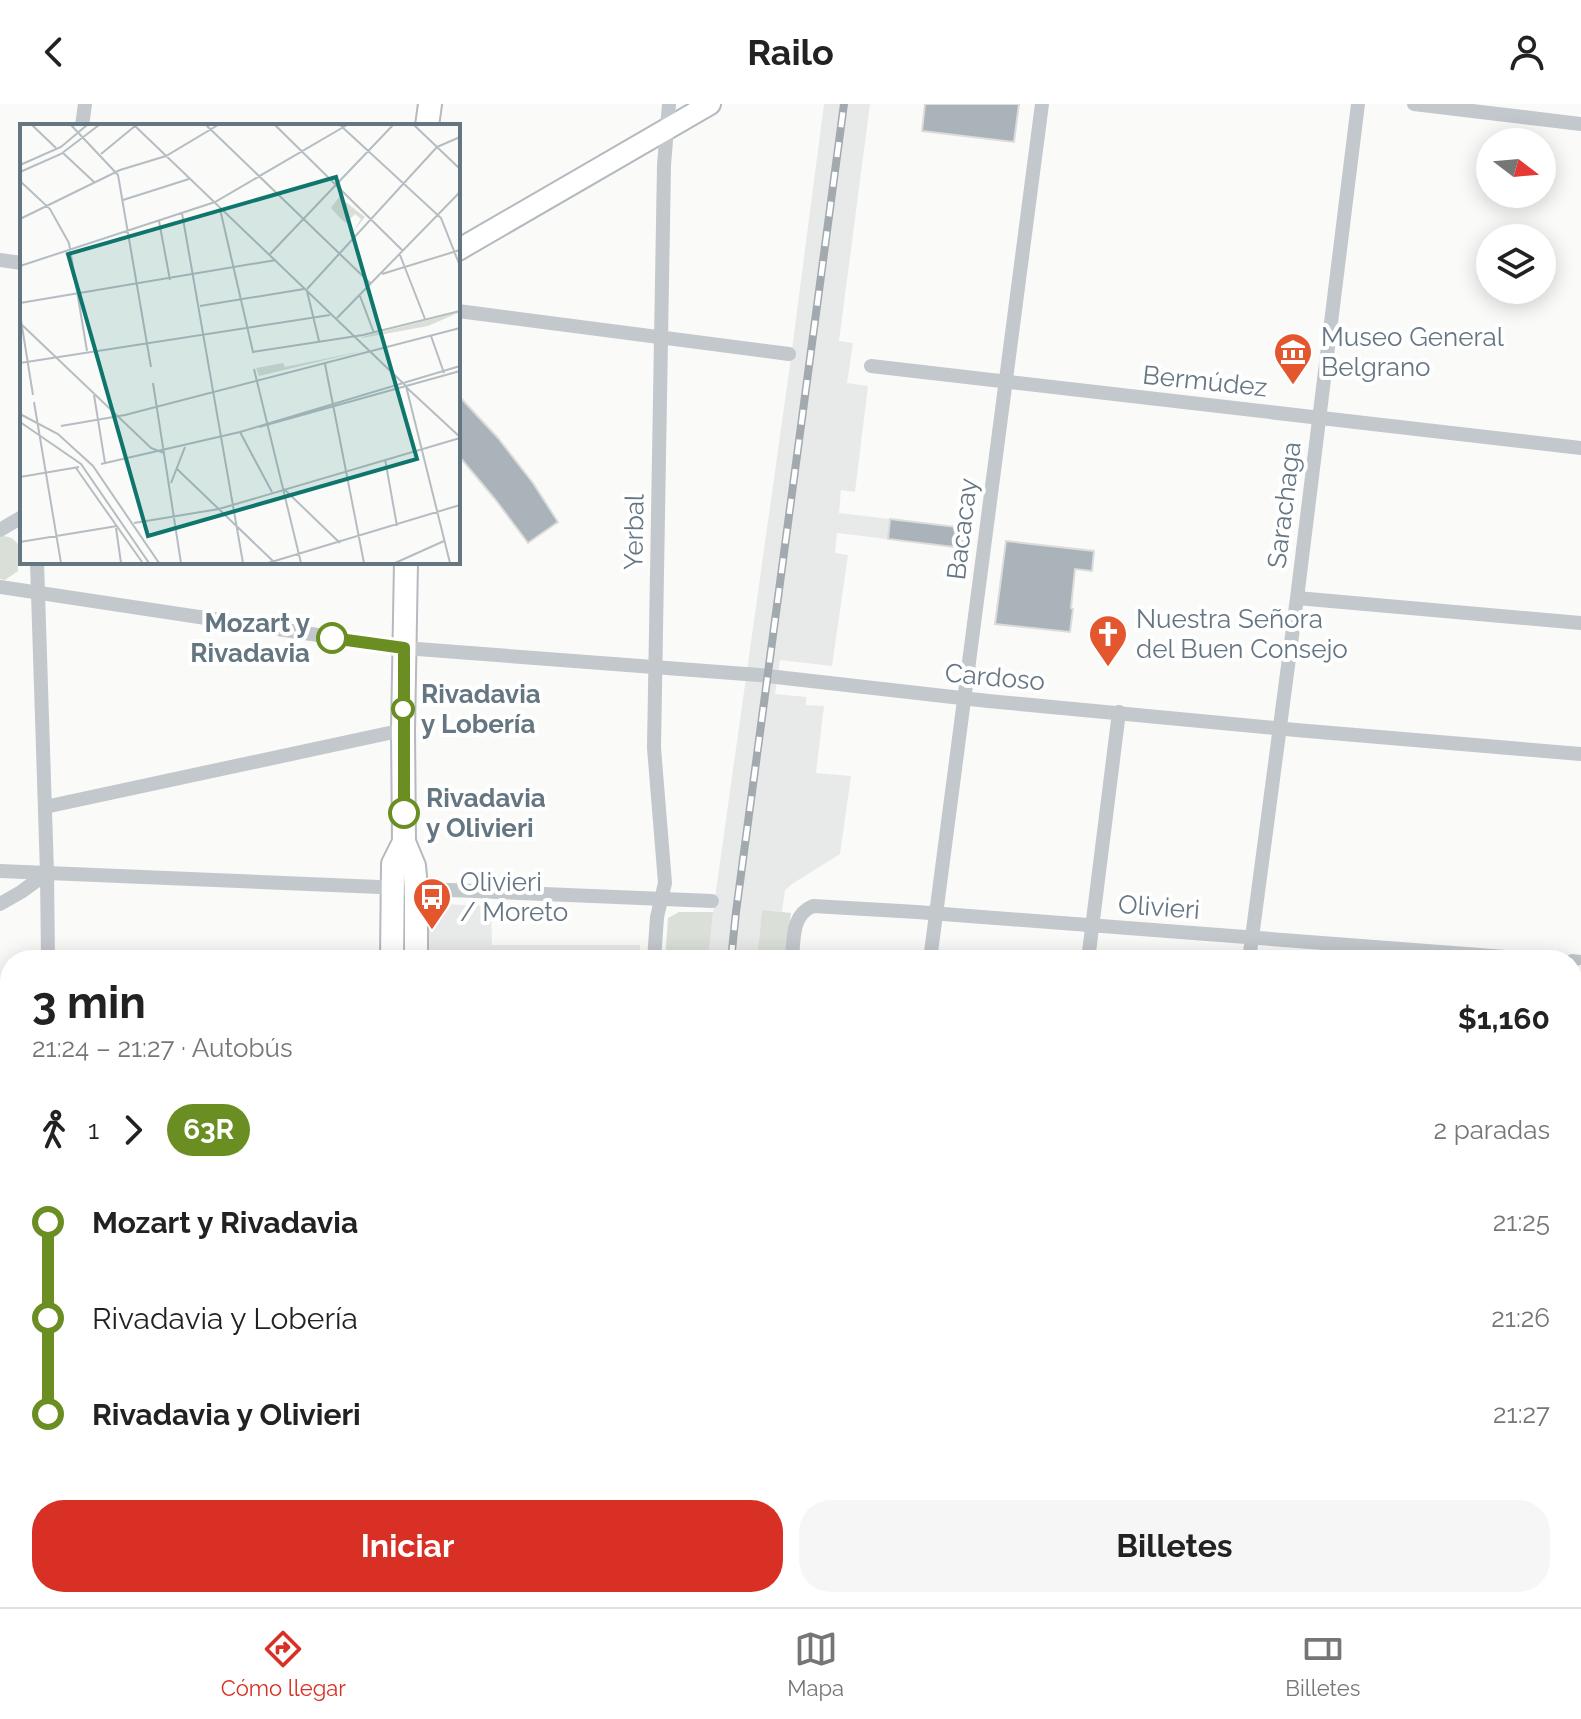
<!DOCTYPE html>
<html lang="es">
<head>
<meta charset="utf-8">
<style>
	body { margin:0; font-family:Raleway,sans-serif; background:#f6f6f6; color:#222; height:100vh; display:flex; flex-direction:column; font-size:30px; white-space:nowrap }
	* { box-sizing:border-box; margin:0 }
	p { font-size:26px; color:#767676 }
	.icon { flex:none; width:44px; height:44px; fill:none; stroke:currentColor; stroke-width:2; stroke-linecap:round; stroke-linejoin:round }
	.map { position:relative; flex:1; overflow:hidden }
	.details { position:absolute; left:0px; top:846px; width:1582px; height:658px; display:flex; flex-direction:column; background:#fff; border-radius:32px 32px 0 0; box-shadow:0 4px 20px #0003 }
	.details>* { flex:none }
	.badge { padding:0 16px; border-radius:26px; font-size:28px; line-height:52px }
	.needle { width:52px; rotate:106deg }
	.tools { position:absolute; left:1476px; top:24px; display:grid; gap:16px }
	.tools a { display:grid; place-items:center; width:80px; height:80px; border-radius:50%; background:#fff; box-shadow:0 4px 20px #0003; font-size:40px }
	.map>.badge { position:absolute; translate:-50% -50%; box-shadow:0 0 0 4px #fff }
	.legs { display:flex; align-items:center; gap:12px; height:88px; padding:0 32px; font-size:26px }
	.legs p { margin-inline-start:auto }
	.head { display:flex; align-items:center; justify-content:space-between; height:136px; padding:0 32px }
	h1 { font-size:44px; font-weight:700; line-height:60px }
	.primary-button { display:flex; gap:16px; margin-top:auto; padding:16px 32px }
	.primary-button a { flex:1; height:92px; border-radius:32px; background:#d93025; color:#fff; font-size:32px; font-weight:700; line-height:92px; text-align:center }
	.primary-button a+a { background:#f6f6f6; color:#222 }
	ul { padding:0 32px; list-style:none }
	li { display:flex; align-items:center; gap:28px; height:96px; font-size:30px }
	li i { display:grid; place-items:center; width:12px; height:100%; margin:0 10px; background:currentColor }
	li i::after { content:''; width:20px; height:20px; margin:-10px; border:6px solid; border-radius:50%; background:#fff }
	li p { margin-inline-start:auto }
	li:first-child i { background:linear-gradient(#0000 50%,currentColor 0) }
	li:last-child i { background:linear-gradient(currentColor 50%,#0000 0) }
	header { display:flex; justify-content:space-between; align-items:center; height:104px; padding:0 32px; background:#fff; font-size:36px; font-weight:700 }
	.tab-bar { display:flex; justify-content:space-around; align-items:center; height:112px; border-top:2px solid #e0e0e0; background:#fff; font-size:22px; color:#767676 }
	.tab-bar a { display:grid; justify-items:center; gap:4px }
	.tab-bar .on { color:#d93025 }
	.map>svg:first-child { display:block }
</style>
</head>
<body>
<header><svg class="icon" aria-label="back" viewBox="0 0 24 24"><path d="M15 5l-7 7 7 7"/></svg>Railo<svg class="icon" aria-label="person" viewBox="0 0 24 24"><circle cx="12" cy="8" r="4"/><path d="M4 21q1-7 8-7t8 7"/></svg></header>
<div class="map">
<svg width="1581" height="1503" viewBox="0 0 1581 1503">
	<rect width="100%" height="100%" fill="#fafaf8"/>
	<g fill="#e8e9e9">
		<path d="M824 0H870L839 237 853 239 847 279 868 282 855 388 841 386 839 409 965 424 962 444 837 429 835 449 848 451 832 562 780 556 775 590 806 593V601L824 602 816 669 851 672 840 750 792 780 785 786 782 808 762 806 757 856H708L713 808 790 261Z"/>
		<path d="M441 800 491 802 492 841H640L639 856H421L424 811 430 803Z"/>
		<path d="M0 1474H10V1494H35V1503H0Z"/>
		<rect x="73" y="1494" width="300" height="9"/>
		<path d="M563 1494H621L620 1503H547Z"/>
		<path d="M642 1494H691L690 1503H642Z"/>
		<path d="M1263 1494H1507L1491 1503H1268Z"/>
	</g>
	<g fill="#dadfd7">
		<path d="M4 432 12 434 18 440V467L5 476 0 475V433Z"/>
		<path d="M762 806 791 809 785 856H757Z"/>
		<path d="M679 808H713L708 856H665L668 814Z"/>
		<path d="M1333 1494H1463L1456 1498 1459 1503H1339Z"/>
	</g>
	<g fill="#aab3b9" stroke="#dcdcda" stroke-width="2">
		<path d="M925 0H1019L1014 38 922 27Z"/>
		<path d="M458 291 498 334 533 379 558 418 528 439 495 395 458 351Z"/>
		<path d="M890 415 965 424 962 444 888 435Z"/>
		<path d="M1006 437 1094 447 1092 467 1075 465 1071 504 1073 505 1070 528 995 520Z"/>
	</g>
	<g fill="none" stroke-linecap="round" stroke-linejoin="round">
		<defs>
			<g id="secondary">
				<path d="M458 146 710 0"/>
				<path d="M1572 877 1581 871"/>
				<path d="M503 1503 519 1494"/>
			</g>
			<g id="primary">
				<path d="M427 22 430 0"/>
				<path d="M406 458 403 626 404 738 414 762 416 783V856"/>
				<path d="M392 856 393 760 404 738"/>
				<path d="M394 1494V1503"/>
				<path d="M419 1503V1494"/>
			</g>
		</defs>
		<use href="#secondary" stroke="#b3babf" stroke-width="24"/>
		<use href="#primary" stroke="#b5babe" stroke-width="26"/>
		<path stroke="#bbbfc2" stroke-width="3" stroke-dasharray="4 4" stroke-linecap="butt" d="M1269 1503 1284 1494"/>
		<g stroke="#c3c8cc" stroke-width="14">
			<path d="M1414 0 1581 20"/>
			<path d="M82 22 85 0"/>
			<path d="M0 156 22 159"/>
			<path d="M458 207 789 250"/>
			<path d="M871 262 1581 344"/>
			<path d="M0 426 22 413"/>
			<path d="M37 458 47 769 48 856"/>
			<path d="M0 483 404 544 759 571 988 597 1296 626 1581 650"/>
			<path d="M1297 494 1581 519"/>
			<path d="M45 703 403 626"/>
			<path d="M0 767 712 797"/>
			<path d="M0 800 21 788 47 769"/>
			<path d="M654 856 657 813 665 779 654 644 664 61 669 0"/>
			<path d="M792 856C794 836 791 811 813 802L917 808 1547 856"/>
			<path d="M930 856 1042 0"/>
			<path d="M1088 856 1119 608"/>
			<path d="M1249 856 1297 494 1358 0"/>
			<path d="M1572 857 1581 858"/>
			<path d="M0 1119 10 1120"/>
			<path d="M1572 1181 1581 1176"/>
			<path d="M0 1333H10"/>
			<path d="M1572 1476 1581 1471"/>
			<path d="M955 1494 960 1503"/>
			<path d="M1242 1494 1247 1503"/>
			<path d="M46 1503V1494"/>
			<path d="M632 1503V1494"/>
			<path d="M718 1503V1494"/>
			<path d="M1015 1503 1031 1494"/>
			<path d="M1524 1503 1540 1494"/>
		</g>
		<use href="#secondary" stroke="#fff" stroke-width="20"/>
		<use href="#primary" stroke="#fff" stroke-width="22"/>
		<defs>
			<g id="rail">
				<path d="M731 856 736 808 844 0"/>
				<path d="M661 1503V1494"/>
			</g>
		</defs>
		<use href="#rail" stroke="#a2aab0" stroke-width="8"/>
		<use href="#rail" stroke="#fff" stroke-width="5" stroke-dasharray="15" stroke-linecap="butt"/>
	</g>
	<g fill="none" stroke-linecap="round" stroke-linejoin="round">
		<defs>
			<path id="line-1" d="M332 534 404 544V709"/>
		</defs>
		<use href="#line-1" stroke="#fff" stroke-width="18"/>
		<use href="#line-1" stroke="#6b8e23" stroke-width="12"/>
	</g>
	<defs>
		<symbol id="museum-pin" viewBox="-11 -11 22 30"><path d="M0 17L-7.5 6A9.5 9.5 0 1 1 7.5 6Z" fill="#e4572e" stroke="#fff"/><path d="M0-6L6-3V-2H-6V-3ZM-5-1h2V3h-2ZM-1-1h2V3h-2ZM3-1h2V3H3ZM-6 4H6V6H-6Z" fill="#fff"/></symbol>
		<symbol id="church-pin" viewBox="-11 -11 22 30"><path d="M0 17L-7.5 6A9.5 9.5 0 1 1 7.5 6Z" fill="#e4572e" stroke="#fff"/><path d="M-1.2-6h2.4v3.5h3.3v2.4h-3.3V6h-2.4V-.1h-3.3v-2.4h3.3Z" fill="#fff"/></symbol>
		<symbol id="bus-pin" viewBox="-11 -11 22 30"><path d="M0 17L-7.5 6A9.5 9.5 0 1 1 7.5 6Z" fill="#e4572e" stroke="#fff"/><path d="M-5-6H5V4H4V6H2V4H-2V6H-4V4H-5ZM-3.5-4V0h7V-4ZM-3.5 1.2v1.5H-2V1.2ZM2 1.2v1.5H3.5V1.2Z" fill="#fff"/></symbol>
	</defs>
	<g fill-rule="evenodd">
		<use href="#museum-pin" x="1271" y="226" width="44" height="60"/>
		<use href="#church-pin" x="1086" y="508" width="44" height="60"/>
		<use href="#bus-pin" x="410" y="771" width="44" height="60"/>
	</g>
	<g fill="#fff" stroke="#6b8e23" stroke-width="4">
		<circle cx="332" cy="534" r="14"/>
		<circle cx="403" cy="605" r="10"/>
		<circle cx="404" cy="709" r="14"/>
	</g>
	<g text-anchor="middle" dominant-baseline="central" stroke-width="8" stroke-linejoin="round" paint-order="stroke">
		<g font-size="26" fill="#657683" stroke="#fff" text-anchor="start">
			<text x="1321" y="233">Museo General<tspan x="1321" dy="30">Belgrano</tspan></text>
			<text x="1136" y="515">Nuestra Señora<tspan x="1136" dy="30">del Buen Consejo</tspan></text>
			<text x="460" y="778">Olivieri<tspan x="460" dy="30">/ Moreto</tspan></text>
		</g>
		<g font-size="26" fill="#657683" stroke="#fff">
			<text transform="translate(1205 277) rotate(6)">Bermúdez</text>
			<text transform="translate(1284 401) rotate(-83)">Sarachaga</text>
			<text transform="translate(962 425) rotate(-83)">Bacacay</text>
			<text transform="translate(634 428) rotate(-89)">Yerbal</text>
			<text transform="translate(995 573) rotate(5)">Cardoso</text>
			<text transform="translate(1159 803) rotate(4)">Olivieri</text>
		</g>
		<g font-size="26" font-weight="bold" fill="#657683" stroke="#fff" text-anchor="start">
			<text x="310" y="519" text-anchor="end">Mozart y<tspan x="310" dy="30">Rivadavia</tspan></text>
			<text x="421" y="590">Rivadavia<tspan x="421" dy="30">y Lobería</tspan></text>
			<text x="426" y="694">Rivadavia<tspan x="426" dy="30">y Olivieri</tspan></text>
		</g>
	</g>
	<g transform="translate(20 20)">
		<rect width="440" height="440" fill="#fafaf8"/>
		<path d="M319 73 345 93 333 108 341 95 335 90 326 99 320 94 311 84ZM440 188 408 202 342 214V213ZM347 226 239 252 236 244 263 239 265 243Z" fill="#dadfd7"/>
		<path fill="none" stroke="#b5bdc2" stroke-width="2" d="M12 1 36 24M51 1 98 51 131 243M114 1 386 262M186 1 351 160M255 1 383 127M320 1 421 94 440 142M394 1 440 45M417 23 440 13M43 29 74 58M81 30 115 2M0 41 41 23 67 1M0 48 41 30 79 1M0 57 30 85 49 119 67 227M103 76 169 55M200 85 233 228 343 211 440 187M162 89 223 439M0 95 100 46 146 32 198 1M139 97 150 156M250 130 373 1M380 131 405 195M0 142 195 78 327 1M362 150 440 126M287 165 417 23M287 167 299 217M340 172 354 209M0 179 256 136M180 182 284 165M0 190 13 271M317 194 440 68M0 199 131 324 144 329M411 212 424 249M0 239 310 191M305 240 344 439M234 245 281 439M133 259 161 439M386 262 430 439M386 263 440 313M74 271 85 339M14 278 41 439M0 290 38 310 73 342 139 439M0 298 61 340 129 439M41 302 105 291 440 204M239 303 440 247M220 308 252 368M365 335 377 402M81 340 220 308 440 242M56 344 122 438M157 345 254 438M0 353 59 343M151 359 165 323M264 365 320 419M114 399 199 385 440 314M96 404 101 439M0 418 97 402M248 439 440 381M375 439 424 417"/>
		<path fill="#0f766e" fill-opacity="0.15" stroke="#0f766e" stroke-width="4" d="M316 53 397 335 128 412 48 130Z"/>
		<rect width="440" height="440" fill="none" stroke="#657683" stroke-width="4"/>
	</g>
</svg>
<div class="tools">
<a><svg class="needle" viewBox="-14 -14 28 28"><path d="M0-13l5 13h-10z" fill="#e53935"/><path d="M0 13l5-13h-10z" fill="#767676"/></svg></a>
<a><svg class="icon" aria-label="layers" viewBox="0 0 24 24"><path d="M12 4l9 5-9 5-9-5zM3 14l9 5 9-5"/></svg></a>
</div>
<section class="details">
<div class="head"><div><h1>3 min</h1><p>21:24 – 21:27 · Autobús</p></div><b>$1,160</b></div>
<div class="legs"><svg class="icon" aria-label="walk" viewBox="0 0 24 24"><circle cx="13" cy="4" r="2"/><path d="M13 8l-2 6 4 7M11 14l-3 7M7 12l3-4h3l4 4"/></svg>1<svg class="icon" aria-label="forward" viewBox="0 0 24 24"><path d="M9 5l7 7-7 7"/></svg><b class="badge" style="background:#6b8e23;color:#fff">63R</b><p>2 paradas</p></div>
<ul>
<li><i style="color:#6b8e23"></i><b>Mozart y Rivadavia</b><p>21:25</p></li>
<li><i style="color:#6b8e23"></i><span>Rivadavia y Lobería</span><p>21:26</p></li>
<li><i style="color:#6b8e23"></i><b>Rivadavia y Olivieri</b><p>21:27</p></li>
</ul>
<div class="primary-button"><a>Iniciar</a><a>Billetes</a></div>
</section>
</div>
<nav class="tab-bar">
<a class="on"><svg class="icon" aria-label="directions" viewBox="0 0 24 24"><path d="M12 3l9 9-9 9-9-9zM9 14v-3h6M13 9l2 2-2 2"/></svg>Cómo llegar</a>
<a><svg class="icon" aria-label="map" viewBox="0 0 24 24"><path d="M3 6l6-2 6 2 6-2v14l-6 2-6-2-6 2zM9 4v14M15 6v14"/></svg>Mapa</a>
<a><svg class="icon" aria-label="tickets" viewBox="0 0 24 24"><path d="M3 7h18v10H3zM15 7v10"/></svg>Billetes</a>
</nav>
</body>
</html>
